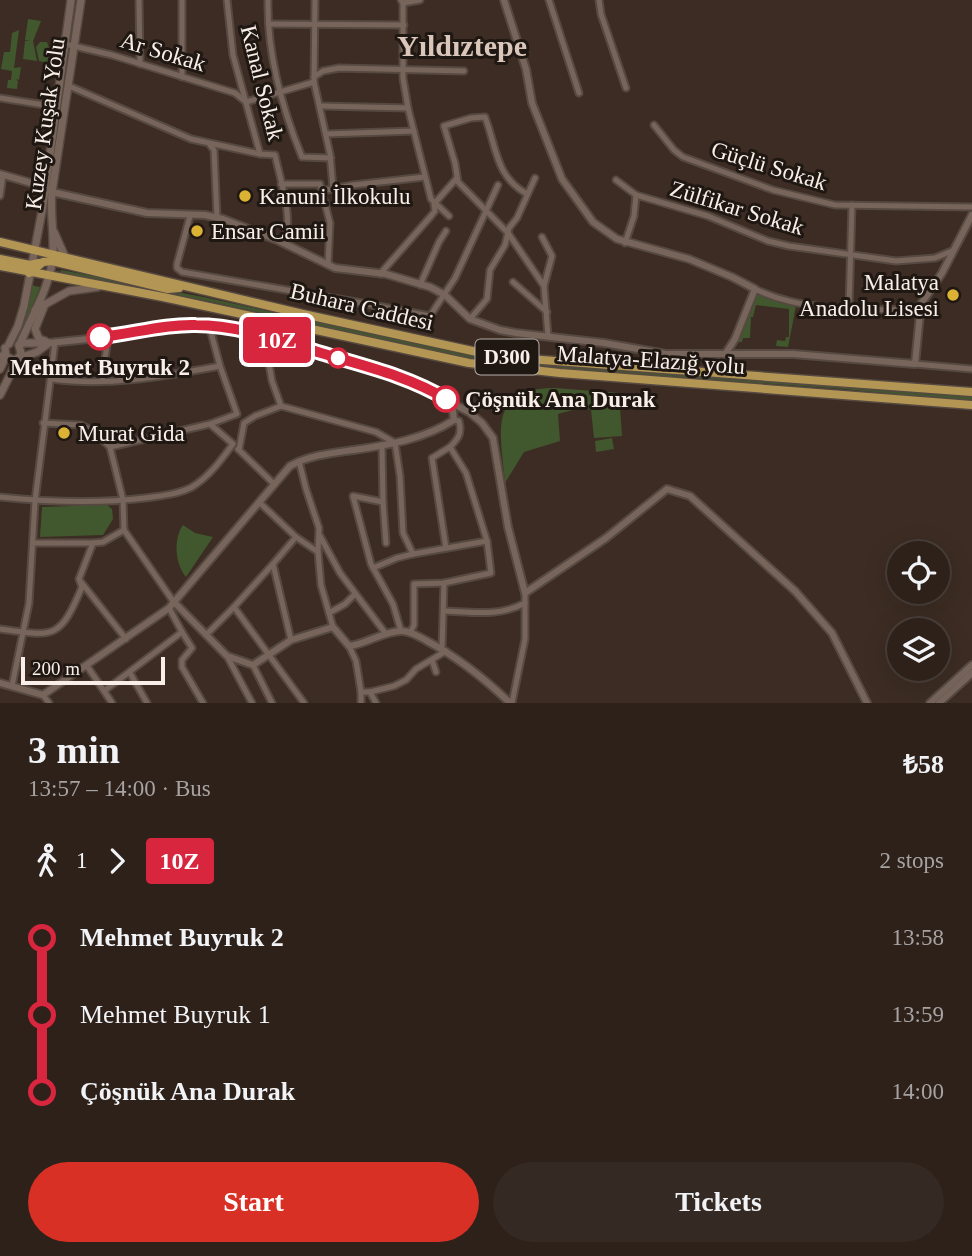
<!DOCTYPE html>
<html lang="en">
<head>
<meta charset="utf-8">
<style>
	body { margin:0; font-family:Georgia,serif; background:#352923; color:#f1f3f6; height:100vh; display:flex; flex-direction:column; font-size:26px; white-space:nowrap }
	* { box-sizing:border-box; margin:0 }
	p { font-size:23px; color:#a7a3a2 }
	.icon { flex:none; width:38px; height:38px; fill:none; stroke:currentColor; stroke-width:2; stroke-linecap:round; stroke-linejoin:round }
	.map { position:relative; height:703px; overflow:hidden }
	.details { display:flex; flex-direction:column; background:#2d211a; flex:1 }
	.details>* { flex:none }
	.badge { padding:0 14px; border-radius:5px; font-size:24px; line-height:46px }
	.buttons { position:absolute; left:887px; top:541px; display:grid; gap:14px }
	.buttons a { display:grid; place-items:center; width:63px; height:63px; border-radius:50%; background:#2d211a; box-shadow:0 7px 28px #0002,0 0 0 2px #483e39; font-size:35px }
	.scale { position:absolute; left:21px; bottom:18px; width:144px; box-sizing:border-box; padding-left:7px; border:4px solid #f9efe8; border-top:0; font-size:19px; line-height:24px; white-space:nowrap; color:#f9efe8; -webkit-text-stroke:5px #1e1712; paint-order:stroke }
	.map>.badge { position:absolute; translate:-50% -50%; box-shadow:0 0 0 4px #fff }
	.legs { display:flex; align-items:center; gap:10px; height:77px; padding:0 28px; font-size:23px }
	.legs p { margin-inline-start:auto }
	.headline { display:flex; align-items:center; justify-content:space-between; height:119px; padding:0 28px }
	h1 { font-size:38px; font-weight:700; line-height:52px }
	.action { display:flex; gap:14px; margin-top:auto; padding:14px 28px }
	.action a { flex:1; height:80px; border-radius:42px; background:#d93025; color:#fff; font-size:28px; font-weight:700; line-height:80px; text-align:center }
	.action a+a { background:#352923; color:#f1f3f6 }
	ul { padding:0 28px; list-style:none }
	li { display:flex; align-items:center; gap:24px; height:77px; font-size:26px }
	li i { display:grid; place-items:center; width:10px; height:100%; margin:0 9px; background:currentColor }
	li i::after { content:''; width:18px; height:18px; margin:-9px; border:5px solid; border-radius:50%; background:#2d211a }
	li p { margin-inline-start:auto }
	li:first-child i { background:linear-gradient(#0000 50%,currentColor 0) }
	li:last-child i { background:linear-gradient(currentColor 50%,#0000 0) }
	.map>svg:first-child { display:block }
</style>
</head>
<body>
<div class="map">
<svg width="972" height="703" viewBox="0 0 972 703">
	<rect width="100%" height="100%" fill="#3c2c23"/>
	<g fill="#41572e">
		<path d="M28 19 41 21 33 41 37 61 23 59 25 41H30L25 40Z"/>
		<path d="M19 30 14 68 21 67 19 80 15 79 18 81 17 89 7 88 8 80H11L12 71 1 69 4 52H10L12 33Z"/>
		<path d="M40 42H47L50 51 48 63 39 61 36 47Z"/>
		<path d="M61 270 203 297 477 357 512 362 844 385 972 397V402L844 389 558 369 477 361 203 300 60 276Z"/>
		<path d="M30 285 40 287 18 343H13Z"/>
		<path d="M758 294 777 302 796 306 788 347 776 346 777 340 785 341 786 337H789V309L756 305 753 317H751L750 338H743L742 342H737Z"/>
		<path d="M555 388 619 393 622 436 594 438 591 410 580 408 558 414 560 441 524 452 505 483C501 434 486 388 555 388Z"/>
		<path d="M612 438 614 449 596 452 595 441Z"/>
		<path d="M107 505 112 509 113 519 103 535 40 537 42 507Z"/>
		<path d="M183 525 195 533 213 537 186 577C175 564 173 539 183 525Z"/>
	</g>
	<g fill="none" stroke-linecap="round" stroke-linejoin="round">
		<defs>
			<g id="minor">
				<path d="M139 0 140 64"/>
				<path d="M182 0V77"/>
				<path d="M227 0 233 55 260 154 275 155C280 179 295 222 283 243"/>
				<path d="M268 0C267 53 282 108 302 157L331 158"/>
				<path d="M315 0 314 82 330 154 333 188"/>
				<path d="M401 0 403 3V78L408 108 431 199 449 216"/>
				<path d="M549 0 579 93"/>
				<path d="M599 0 601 14 626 88"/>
				<path d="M403 3 420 0"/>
				<path d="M269 24 404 25"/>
				<path d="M65 44 112 55 235 93 246 102 314 82"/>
				<path d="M314 77 323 71 339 68 464 71"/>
				<path d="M69 86 191 139 260 154"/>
				<path d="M0 98 57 107"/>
				<path d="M321 106 408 108"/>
				<path d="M654 125 674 150 683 157 773 190 835 205 972 207"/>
				<path d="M326 134 414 131"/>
				<path d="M210 145 214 150 217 217"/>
				<path d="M616 180 636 195"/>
				<path d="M281 184H320L330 223 328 265"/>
				<path d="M321 191 353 185 425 177"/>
				<path d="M527 194C495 176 497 148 485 117L471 118 444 126 455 163 458 182 508 233 544 286 548 336"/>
				<path d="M0 196 3 175"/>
				<path d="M190 216 177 264V268L182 272 362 303 430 316 455 278 498 185"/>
				<path d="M542 237 552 256 544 286"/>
				<path d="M625 243 634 216 636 195 708 216 768 241 789 246 896 261 935 258 952 251"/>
				<path d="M380 274 431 216 435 211 434 204 457 178"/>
				<path d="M513 282 547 312"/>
				<path d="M420 285 439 242 446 231"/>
				<path d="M755 289C804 313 866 309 919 310"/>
				<path d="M849 308 852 205"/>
				<path d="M470 319 487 299 490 270 505 245 509 228 517 218 535 178"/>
				<path d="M264 336 272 381 281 406 376 432 395 443 400 476 403 533 413 554 397 558 373 568"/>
				<path d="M915 364 972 369"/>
				<path d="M52 379C108 387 165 376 220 366"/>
				<path d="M102 381 108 337"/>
				<path d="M454 420 459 421C462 433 459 438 450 447L466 473 487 541"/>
				<path d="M43 423 81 425 93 431 110 447 123 500 124 530 173 601"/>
				<path d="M382 446 383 502 353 496 371 564 393 604 401 631"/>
				<path d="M110 447 210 424"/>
				<path d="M238 449 273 483"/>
				<path d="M239 450 244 423 255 416 281 406"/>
				<path d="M0 497C49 502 96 504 145 498 161 496 179 494 192 487 209 477 222 459 233 444L210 424 237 414 220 366 209 325"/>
				<path d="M259 502 296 537 273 564 291 640"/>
				<path d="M383 502 386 543"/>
				<path d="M320 536 340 573 386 634"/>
				<path d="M296 537 318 552 319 528 306 489 299 461"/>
				<path d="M34 543H93"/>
				<path d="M446 548 432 458 450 447"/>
				<path d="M318 552 321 585 333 627"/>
				<path d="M81 582 126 639"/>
				<path d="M234 607 273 564"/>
				<path d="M444 611C472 612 499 617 525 603"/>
				<path d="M329 613 345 604 355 594"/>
				<path d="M0 629C55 637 60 639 82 587L79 579 93 543 103 542 124 530"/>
				<path d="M182 632 192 648 182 660V667L203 703"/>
				<path d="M410 633 414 625V584L444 583 491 573 487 541 413 554"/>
				<path d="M207 634 234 607 304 703"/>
				<path d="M349 646 356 661 361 692H370L376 703"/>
				<path d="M442 649 444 583"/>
				<path d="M227 656 252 703"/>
				<path d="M432 660 436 672"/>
				<path d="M253 665 272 703"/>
				<path d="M87 666 104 691 182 632 169 608"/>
				<path d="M130 673 147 703"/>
				<path d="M12 686 29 603 35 501 55 342"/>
				<path d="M104 691 112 703"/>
				<path d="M361 692V703"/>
				<path d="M370 692 394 686 406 680 416 669 446 651"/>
				<path d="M43 695 49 703"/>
				<path d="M512 703 525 639V593"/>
			</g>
			<g id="tertiary">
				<path d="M504 0 526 69 532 103 562 179 593 222 617 239 689 259 732 277 755 289 735 339 726 353"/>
				<path d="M0 174 45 187 52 192 147 213 205 215 223 219 277 240 335 268 386 274 430 287 445 295 470 319 500 330 516 333 604 343 666 354H793L915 364 921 304 942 273 972 215"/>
				<path d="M452 403 469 412 482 423 493 438 508 527 525 593 606 538 667 489 690 496 795 591 832 633 867 703"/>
				<path d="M173 601 227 656 253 665 291 640 333 627 349 646C367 644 383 631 402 631 411 631 419 637 427 641 459 658 484 678 510 703"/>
				<path d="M0 683 43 695 169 608 290 466C310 455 332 453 354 450 389 445 424 439 454 420L452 403 417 383 364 365 264 336 209 325H176L108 337 49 343"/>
				<path d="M930 703 972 665"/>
				<path d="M939 703 972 673"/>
			</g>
			<g id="secondary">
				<path d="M54 232 65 257"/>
				<path d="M35 310 69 291 98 287"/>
				<path d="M45 341 39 339 35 329 45 304"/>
				<path d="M9 344 18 326 24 306 43 206 71 0"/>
				<path d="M19 345 24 343H49"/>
				<path d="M5 348 6 356 13 360 37 352 49 343"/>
				<path d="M0 356H6L0 369"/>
				<path d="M0 395 21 353 19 346C31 317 52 284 53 253 54 232 50 213 52 192L81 0"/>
			</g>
			<g id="trunk">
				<path d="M0 242 303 314 500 357 972 392"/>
				<path d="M0 259 30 265 39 263"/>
				<path d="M0 266 163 297 469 363 560 373 972 405"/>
				<path d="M29 273 43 262 52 261 168 289 179 288"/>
			</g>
		</defs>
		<use href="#minor" stroke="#564941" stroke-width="9"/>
		<use href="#tertiary" stroke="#564941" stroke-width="10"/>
		<use href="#secondary" stroke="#564941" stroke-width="10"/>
		<use href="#trunk" stroke="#564941" stroke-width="11"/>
		<use href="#minor" stroke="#77655b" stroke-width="5"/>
		<use href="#tertiary" stroke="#77655b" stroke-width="6"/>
		<use href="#secondary" stroke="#77655b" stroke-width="7"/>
		<use href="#trunk" stroke="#b39654" stroke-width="8"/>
	</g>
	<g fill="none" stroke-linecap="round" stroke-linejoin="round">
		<defs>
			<path id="line-1" d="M100 337C132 334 163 324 196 325 238 325 281 341 321 353 364 366 408 376 446 399"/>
		</defs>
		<use href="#line-1" stroke="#fff" stroke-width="16"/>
		<use href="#line-1" stroke="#d7263d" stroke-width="10"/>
	</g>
	<g fill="#dbb233" stroke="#1e1712" stroke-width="2.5">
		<circle cx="245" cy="196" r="7"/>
		<circle cx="197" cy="231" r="7"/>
		<circle cx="953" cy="295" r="7"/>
		<circle cx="64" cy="433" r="7"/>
	</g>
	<g fill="#fff" stroke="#d7263d" stroke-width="3.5">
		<circle cx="100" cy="337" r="12"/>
		<circle cx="338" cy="358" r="9"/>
		<circle cx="446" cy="399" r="12"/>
	</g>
	<g text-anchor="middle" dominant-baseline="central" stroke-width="6" stroke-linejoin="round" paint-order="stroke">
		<rect fill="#1e1712" stroke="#b7aea8" stroke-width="2" x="475.5" y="339.5" width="63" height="35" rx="5"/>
		<g font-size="21" font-weight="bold" fill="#f9efe8">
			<text x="507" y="357">D300</text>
		</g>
		<g font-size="23" fill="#f9efe8" stroke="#1e1712">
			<text transform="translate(163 52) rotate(17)">Ar Sokak</text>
			<text transform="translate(262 83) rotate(76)">Kanal Sokak</text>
			<text transform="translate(45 124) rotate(-82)">Kuzey Kuşak Yolu</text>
			<text transform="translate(769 166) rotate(17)">Güçlü Sokak</text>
			<text transform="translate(737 208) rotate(17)">Zülfikar Sokak</text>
			<text transform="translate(362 307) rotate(13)">Buhara Caddesi</text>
			<text transform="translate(651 360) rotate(4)">Malatya-Elazığ yolu</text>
		</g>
		<g font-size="23" fill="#f9efe8" stroke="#1e1712" text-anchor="start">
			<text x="259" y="196">Kanuni İlkokulu</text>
			<text x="211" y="231">Ensar Camii</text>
			<text x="939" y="282" text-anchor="end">Malatya<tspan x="939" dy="26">Anadolu Lisesi</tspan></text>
			<text x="78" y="433">Murat Gida</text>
		</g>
		<g font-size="23" font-weight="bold" fill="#f9efe8" stroke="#1e1712">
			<text x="100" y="367">Mehmet Buyruk 2</text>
			<text x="465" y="399" text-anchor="start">Çöşnük Ana Durak</text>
		</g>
		<g font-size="30" font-weight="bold" fill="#dac6ba" stroke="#1e1712">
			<text x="462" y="45">Yıldıztepe</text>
		</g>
	</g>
</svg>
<div class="buttons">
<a><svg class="icon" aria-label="locate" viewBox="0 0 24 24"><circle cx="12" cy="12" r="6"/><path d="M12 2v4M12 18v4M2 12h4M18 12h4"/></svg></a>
<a><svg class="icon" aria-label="layers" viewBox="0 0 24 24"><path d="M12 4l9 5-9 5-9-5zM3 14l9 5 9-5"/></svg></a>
</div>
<div class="scale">200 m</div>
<b class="badge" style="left:277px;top:340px;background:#d7263d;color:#fff">10Z</b>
</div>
<section class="details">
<div class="headline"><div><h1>3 min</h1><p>13:57 – 14:00 · Bus</p></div><b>₺58</b></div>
<div class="legs"><svg class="icon" aria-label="walk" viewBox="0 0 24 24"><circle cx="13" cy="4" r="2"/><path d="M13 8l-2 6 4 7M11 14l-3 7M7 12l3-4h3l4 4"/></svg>1<svg class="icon" aria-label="forward" viewBox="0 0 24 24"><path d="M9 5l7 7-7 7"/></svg><b class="badge" style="background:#d7263d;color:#fff">10Z</b><p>2 stops</p></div>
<ul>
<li><i style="color:#d7263d"></i><b>Mehmet Buyruk 2</b><p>13:58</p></li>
<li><i style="color:#d7263d"></i><span>Mehmet Buyruk 1</span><p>13:59</p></li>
<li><i style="color:#d7263d"></i><b>Çöşnük Ana Durak</b><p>14:00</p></li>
</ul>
<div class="action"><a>Start</a><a>Tickets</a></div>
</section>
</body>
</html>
